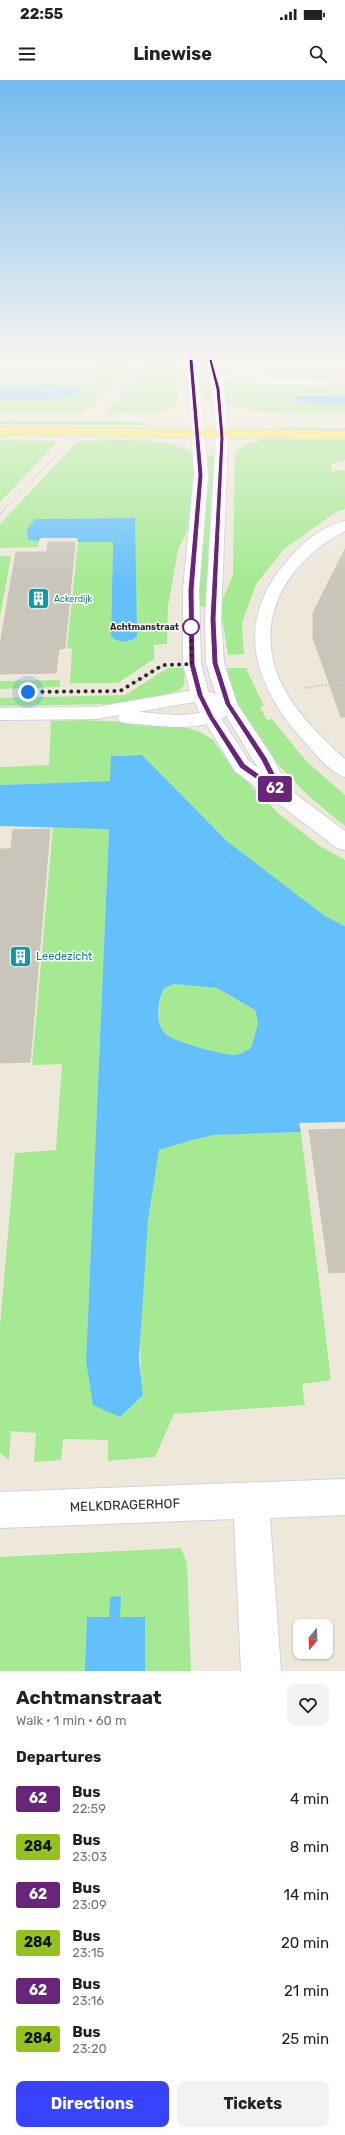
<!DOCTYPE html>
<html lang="en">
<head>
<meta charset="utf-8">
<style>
	body { margin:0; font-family:Rubik,sans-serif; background:#f2f2f2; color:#222; height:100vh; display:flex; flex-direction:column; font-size:15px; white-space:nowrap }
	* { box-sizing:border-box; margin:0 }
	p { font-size:13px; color:#767676 }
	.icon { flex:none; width:22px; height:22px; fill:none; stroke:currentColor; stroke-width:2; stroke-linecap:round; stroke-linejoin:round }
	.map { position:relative; height:1591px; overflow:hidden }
	.sheet { display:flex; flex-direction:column; background:#fff; flex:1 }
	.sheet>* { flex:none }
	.badge { padding:0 8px; border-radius:3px; font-size:14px; line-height:26px }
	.needle { width:26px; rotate:199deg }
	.tools { position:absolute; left:293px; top:1539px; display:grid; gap:8px }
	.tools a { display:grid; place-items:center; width:40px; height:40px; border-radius:8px; background:#fff; box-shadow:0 1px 3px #0004; font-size:20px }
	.you { position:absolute; width:20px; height:20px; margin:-10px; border:3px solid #fff; border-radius:50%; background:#1a73e8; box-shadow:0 0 0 6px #1a73e833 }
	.map>.badge { position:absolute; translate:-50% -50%; box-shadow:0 0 0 2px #fff }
	h2 { padding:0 16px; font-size:15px; line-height:36px }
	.round { display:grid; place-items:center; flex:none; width:42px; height:42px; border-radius:8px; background:#f2f2f2 }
	.headline { display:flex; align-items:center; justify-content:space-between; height:68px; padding:0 16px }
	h1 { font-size:19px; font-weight:700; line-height:30px }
	.primary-button { display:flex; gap:8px; margin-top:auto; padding:8px 16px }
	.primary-button a { flex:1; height:46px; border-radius:8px; background:#3743ff; color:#fff; font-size:16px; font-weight:700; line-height:46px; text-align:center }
	.primary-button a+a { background:#f2f2f2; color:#222 }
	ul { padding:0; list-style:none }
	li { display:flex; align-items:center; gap:12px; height:48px; padding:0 16px }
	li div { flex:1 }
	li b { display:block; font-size:15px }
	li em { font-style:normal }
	li .badge { min-width:44px; font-weight:700; text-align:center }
	.status { display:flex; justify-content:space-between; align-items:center; height:28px; padding:0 20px; background:#fff; direction:ltr }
	.status svg { height:11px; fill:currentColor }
	header { display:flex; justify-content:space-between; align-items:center; height:52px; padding:0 16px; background:#fff; font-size:18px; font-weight:700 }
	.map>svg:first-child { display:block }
</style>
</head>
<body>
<div class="status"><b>22:55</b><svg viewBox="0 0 49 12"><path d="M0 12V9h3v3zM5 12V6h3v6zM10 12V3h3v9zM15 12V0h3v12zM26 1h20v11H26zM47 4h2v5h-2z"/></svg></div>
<header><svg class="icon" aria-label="menu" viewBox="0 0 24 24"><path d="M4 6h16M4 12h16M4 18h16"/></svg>Linewise<svg class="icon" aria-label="search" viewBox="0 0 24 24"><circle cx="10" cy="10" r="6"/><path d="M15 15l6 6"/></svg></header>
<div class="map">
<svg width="345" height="1591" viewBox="0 0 345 1591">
	<rect width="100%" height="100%" fill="#eee8db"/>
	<path fill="#e0dce6" d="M0 280H345V312L0 313Z"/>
	<g fill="#a5ea92">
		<path d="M109 280H137L92 327H86L80 333H0V320L67 318 77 306H0V301H95L98 284 106 283Z"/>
		<path d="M153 280H176L178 316 175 325C154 338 128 333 104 333Z"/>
		<path d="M200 280H207L212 320H205Z"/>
		<path d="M239 295 242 306H345V315L291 316 324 325H345V333C318 332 238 338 222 318L223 303Z"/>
		<path d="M0 341 146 342V345L0 344Z"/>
		<path d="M275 347 345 348V351H275Z"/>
		<path d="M269 359 345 360V380L331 384 332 391 345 390V429L336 432 284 469 256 504 242 543 244 574 228 575 220 525 233 495 235 374C243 362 256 361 269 359Z"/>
		<path d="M0 360 58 361 0 422Z"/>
		<path d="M78 361C103 361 185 354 196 379L191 443 178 470 168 526 167 564 154 565V579L118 603H70L72 569 67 568 78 462H113L111 556 135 438 35 439 28 460 39 461 38 467 0 468V444Z"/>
		<path d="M207 375H215L207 527 197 526Z"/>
		<path d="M0 476H11L0 537Z"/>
		<path d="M168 588H185L184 605 180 610 160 617 115 624 0 626V618L125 615Z"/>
		<path d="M222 588H246L264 626 260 627 267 640 272 639 306 681 345 715V746C285 699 250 660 222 588Z"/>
		<path d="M60 600V607L0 609V601Z"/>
		<path d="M83 640 175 644 200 652 213 660 230 684 280 735 320 766 345 780V846L325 836 228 762 142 675 111 676V701L0 705V687L49 685 51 641Z"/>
		<path d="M53 747 109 748 86 1281 143 1315C135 1237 146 1148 158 1070L192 1059 214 1055 301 1052 331 1300 302 1304 305 1325 174 1334 155 1377 108 1381V1360L63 1359 61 1380 34 1382 36 1353 11 1351 9 1380 0 1373V1246L15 1073 56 1070 62 984 32 985Z"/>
		<path d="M174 904 217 908 255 930 258 943 251 968C246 971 239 975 234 975 222 974 174 962 166 954 154 943 159 921 164 907Z"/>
		<path d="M181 1468 187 1483 191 1591H0V1477Z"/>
	</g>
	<g fill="#63c0fa" fill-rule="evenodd">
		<path d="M73 305 81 309 80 314 58 319 0 320V306Z"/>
		<path d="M345 315V325C332 325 299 327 291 316Z"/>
		<path d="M135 438 137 556C129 563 119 564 111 556L113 462H78L77 458H40L39 461 28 460 27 449 35 439Z"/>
		<path d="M142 675 228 762 325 836 345 846V1042L299 1043 301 1052 214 1055 192 1060 159 1070 148 1140 139 1278 143 1315 120 1337 93 1325 86 1281 109 749 0 746V705L110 701 111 676ZM174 904 217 908 255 930 258 943 251 968C246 971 239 975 234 975 222 974 174 962 166 954 154 943 158 921 164 908Z"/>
		<path d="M121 1516 120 1537H145V1591H85L87 1537H109L110 1517Z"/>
	</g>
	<g fill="#c9c5bb" stroke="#c9c5b4">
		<path d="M48 462H75L65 568 59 569 56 593 0 594V565L16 472H47Z"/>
		<path d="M345 469V637H341L313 558V533Z"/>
		<path d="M50 749 30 982 0 983V769H11L13 750Z"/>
		<path d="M345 1049V1192L329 1193 309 1050Z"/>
	</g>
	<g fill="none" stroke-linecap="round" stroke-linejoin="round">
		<defs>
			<path id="service" d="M282 280H292L293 284 288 287 263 290 265 298 325 300 330 303 325 306 261 304 256 301 254 292 215 304 210 301 242 288 283 282Z"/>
			<g id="minor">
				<path d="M186 280H196L203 339 197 343 191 339Z"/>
				<path d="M206 280H216L224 309 227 339 225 342H217L215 339 212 309Z"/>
				<path d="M345 441V451C294 478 257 527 275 588 287 624 317 654 345 679V697C329 692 315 673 304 661 253 605 233 541 288 480 302 463 323 446 345 441Z"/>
				<path d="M200 609 234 620 237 624C216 657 159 645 126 643L119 641 118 635 97 639 0 640V628L97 627ZM199 621 214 626C193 641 162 633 138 632Z"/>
				<path d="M345 1399V1435L270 1438 281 1591H241L234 1439 0 1448V1412Z"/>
			</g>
			<path id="tertiary" d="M197 335 203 339 208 395 199 510 201 584 209 615 220 637 249 681 258 688 219 624 206 583 205 539 216 358 215 339 221 335 227 339 228 358 221 539 224 583 237 624 271 675 290 710 345 751V770L337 768 235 691 202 637 191 615 183 584V510L194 395 191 339Z"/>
			<path id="primary" d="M0 347 345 351V359L0 355Z"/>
		</defs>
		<use href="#service" stroke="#d0d1e5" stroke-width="1"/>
		<use href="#minor" stroke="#d0d1e5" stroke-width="2"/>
		<use href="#tertiary" stroke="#d0d1e5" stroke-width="2"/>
		<use href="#primary" stroke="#ccc" stroke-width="2"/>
		<g stroke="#ccc" stroke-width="1.5" stroke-dasharray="1.5 1" stroke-linecap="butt">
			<path d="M100 330 148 280"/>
			<path d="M8 426 58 374"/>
			<path d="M326 426 337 406 345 405"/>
		</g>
		<g stroke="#ccc" stroke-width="2" stroke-dasharray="2 1.5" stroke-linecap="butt">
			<path d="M325 429 327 425"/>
			<path d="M0 434 8 425"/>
			<path d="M136 602 166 584"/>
			<path d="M304 608 345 602"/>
		</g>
		<use href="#service" fill="#fff" fill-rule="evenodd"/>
		<use href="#minor" fill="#fff" fill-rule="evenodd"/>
		<use href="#tertiary" fill="#fff" fill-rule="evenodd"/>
		<use href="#primary" fill="#feeb50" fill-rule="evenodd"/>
	</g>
	<linearGradient id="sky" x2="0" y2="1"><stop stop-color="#73b9ef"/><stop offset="0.56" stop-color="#f7f5ef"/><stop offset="1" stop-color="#f7f5ef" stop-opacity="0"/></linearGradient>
	<rect width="345" height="503" fill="url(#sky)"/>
	<path fill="#68257a" stroke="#fff" d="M191 279 193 280 203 395 194 510 195 584 203 615 214 637 245 684 273 704 261 680 225 624 212 583 210 539 220 358 216 309 209 280 211 279 212 280 220 309 224 358 216 539 218 583 231 624 267 678 285 714 281 716 240 688 208 637 197 615 189 584 188 510 198 395 189 280Z"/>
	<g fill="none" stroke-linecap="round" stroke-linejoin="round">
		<path stroke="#2a2a2a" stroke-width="4" stroke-dasharray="0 7.2" d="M28 612 120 611 163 585 192 584 191 547"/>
	</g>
	<defs>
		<symbol id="building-square" viewBox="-11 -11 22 22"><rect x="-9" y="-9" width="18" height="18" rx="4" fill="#0f9aa8" stroke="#fff"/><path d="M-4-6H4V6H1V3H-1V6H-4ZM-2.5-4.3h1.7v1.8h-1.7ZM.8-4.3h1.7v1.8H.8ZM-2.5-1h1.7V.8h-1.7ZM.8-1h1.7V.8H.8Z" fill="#fff"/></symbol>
	</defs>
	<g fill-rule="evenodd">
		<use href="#building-square" x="26" y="506" width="25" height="25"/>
		<use href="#building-square" x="8" y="864" width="25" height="25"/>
	</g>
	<circle fill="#fff" stroke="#68257a" stroke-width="2" cx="191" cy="547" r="8"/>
	<g text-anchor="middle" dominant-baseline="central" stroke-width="3" stroke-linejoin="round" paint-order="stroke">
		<g font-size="9" fill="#0d838f" stroke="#fff" text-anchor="start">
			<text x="54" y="519">Ackerdijk</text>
		</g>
		<g font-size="9" font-weight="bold" fill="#2a2a2a" stroke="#fff" text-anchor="end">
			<text x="179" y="547">Achtmanstraat</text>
		</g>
		<g font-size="11" fill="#0d838f" stroke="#fff" text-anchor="start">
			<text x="36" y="876">Leedezicht</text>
		</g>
		<g font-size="13" fill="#2a2a2a" stroke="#fff">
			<text transform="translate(125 1425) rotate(-2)">MELKDRAGERHOF</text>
		</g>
	</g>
</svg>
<div class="tools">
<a><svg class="needle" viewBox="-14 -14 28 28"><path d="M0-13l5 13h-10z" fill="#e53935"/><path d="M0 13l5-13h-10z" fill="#767676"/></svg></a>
</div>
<div class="you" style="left:28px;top:612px"></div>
<b class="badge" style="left:275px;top:709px;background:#68257a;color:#fff">62</b>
</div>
<section class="sheet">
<div class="headline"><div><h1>Achtmanstraat</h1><p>Walk · 1 min · 60 m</p></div><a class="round"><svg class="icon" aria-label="heart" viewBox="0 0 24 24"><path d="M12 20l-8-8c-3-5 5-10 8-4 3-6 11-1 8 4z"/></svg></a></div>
<h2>Departures</h2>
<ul>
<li><span class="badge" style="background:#68257a;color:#fff">62</span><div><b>Bus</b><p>22:59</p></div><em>4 min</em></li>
<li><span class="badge" style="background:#95c11f;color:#111">284</span><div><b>Bus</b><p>23:03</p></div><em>8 min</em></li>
<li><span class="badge" style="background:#68257a;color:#fff">62</span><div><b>Bus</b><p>23:09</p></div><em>14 min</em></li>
<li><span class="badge" style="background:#95c11f;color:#111">284</span><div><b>Bus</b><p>23:15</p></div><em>20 min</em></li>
<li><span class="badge" style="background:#68257a;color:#fff">62</span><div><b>Bus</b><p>23:16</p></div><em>21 min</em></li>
<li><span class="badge" style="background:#95c11f;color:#111">284</span><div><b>Bus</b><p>23:20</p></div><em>25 min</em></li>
</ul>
<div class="primary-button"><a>Directions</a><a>Tickets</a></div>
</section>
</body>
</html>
